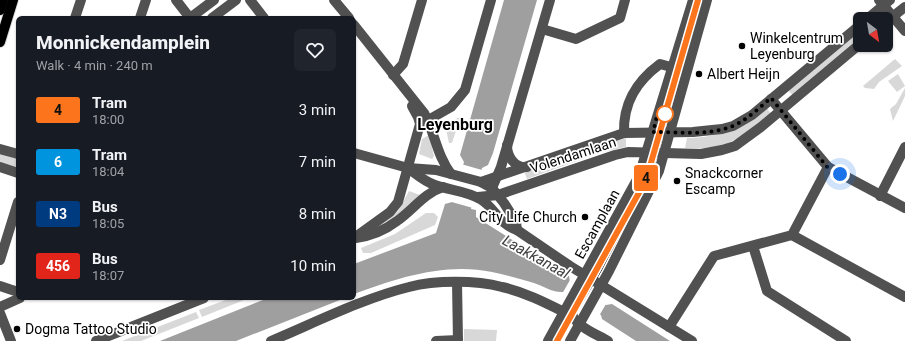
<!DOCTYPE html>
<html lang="en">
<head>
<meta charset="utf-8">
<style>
	body { margin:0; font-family:Roboto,sans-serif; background:#20242c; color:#f1f3f6; height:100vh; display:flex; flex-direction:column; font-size:15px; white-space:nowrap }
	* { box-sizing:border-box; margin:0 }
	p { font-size:13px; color:#9ea1a6 }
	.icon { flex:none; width:22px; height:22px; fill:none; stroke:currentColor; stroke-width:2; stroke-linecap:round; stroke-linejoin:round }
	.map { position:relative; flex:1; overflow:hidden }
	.drawer { position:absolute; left:16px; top:16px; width:340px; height:284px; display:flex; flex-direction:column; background:#171b24; border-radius:6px; box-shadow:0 1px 3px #0004 }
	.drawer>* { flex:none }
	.badge { padding:0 8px; border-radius:3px; font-size:14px; line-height:26px }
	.needle { width:26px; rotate:149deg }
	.controls { position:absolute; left:853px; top:12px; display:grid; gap:8px }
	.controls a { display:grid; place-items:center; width:40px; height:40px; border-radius:6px; background:#171b24; box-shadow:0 1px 3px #0004; font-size:20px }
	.you { position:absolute; width:20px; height:20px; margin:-10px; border:3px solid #fff; border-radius:50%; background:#1a73e8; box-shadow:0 0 0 6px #1a73e833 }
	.map>.badge { position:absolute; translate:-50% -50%; box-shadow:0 0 0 2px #fff }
	.round { display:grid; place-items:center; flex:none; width:42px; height:42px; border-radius:6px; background:#20242c }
	.overview { display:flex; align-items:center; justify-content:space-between; height:68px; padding:0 20px }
	h1 { font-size:19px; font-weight:800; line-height:30px }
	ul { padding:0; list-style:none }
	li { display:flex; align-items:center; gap:12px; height:52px; padding:0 20px }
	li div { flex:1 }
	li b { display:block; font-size:15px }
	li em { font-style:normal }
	li .badge { min-width:44px; font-weight:700; text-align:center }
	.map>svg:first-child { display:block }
</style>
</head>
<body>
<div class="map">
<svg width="905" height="341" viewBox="0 0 905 341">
	<rect width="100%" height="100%" fill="#fff"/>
	<g fill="#d8d8d8">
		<path d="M860 28V41L794 97 787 89Z"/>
		<path d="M895 59 902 66 879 82 874 89 865 88 863 86Z"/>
		<path d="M898 74 905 86 897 92 888 81Z"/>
		<path d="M905 88V96L893 121 890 109 896 104Z"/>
		<path d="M766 107 771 114C739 138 728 151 685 148L687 138C724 137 737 128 766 107Z"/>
		<path d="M457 118H460L452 143H449L446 129Z"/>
		<path d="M429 135 434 156 432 159 419 154 422 139Z"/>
		<path d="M626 138V147L599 153 527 179 524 171Z"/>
		<path d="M0 153 18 159V165L15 167 0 162Z"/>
		<path d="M409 191 420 195 409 207 381 225 398 211Z"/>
		<path d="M426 213H434L438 217 435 225 371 253H363L361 248 395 234Z"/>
		<path d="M231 298H249L202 317 199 310Z"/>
		<path d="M196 312 199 318 141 341H122Z"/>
		<path d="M464 329 497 330 496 341H464Z"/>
	</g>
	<g fill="#9f9f9f">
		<path d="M504 0H537L493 153 488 165 482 168 471 209 476 210V217L569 276 570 282 606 305 612 304 670 341H636L602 319 601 315 563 292C553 293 543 286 534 283 520 279 506 275 492 272 446 262 396 278 354 294V264L436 233 445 204 452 202 464 162 460 155Z"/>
		<path d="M268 298H345L236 341H160Z"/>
	</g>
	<g fill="#fff">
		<path d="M461 164 482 170 473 208 448 201H450Z"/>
		<path d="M570 280 606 304 599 316 562 294Z"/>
	</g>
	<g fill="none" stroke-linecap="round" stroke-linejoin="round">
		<defs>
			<g id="major">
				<path d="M0 10 3 0"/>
				<path d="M0 42 13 0"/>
			</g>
		</defs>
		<use href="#major" stroke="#dbdbdb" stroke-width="12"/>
		<g stroke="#515151" stroke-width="10">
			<path d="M176 0 190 18"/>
			<path d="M250 0 264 18"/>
			<path d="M334 0 349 18"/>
			<path d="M879 0 905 31"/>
			<path d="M75 18 81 0"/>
			<path d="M140 18 146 0"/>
			<path d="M190 18 214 0"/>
			<path d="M212 18 236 0"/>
			<path d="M867 19 890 0"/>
			<path d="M886 22 905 7"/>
			<path d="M354 25 424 113C435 133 437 156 451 174"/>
			<path d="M542 29 576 39 620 18 625 0"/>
			<path d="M393 75 403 64 422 0"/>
			<path d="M771 99 828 167 905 208"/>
			<path d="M423 123 451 107 465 90 491 0"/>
			<path d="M624 133C623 102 637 81 660 64L671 67"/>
			<path d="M507 145C507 156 514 168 527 167"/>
			<path d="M0 149 18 154"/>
			<path d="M354 153 408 168 436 170 481 182 492 188 504 203 516 222 517 230"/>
			<path d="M0 167 18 173"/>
			<path d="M408 168C416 174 425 182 435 185 449 190 467 191 480 199 496 208 497 223 517 230L570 266 692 341"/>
			<path d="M481 182 624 133 693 132 722 129 733 126 752 115 860 25"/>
			<path d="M492 188 501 167 550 0"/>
			<path d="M880 196 905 147"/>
			<path d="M478 197 498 195 615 155 628 152 701 154 722 150 735 146 761 127 860 44"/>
			<path d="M792 235 905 297"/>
			<path d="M354 238 390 212 398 202 420 124 418 117 412 106"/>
			<path d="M356 238C371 236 385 230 397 221 413 210 424 193 443 187"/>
			<path d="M753 246 767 291 846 341"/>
			<path d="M0 260 18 202"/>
			<path d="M457 282 458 341"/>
			<path d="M0 286 18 292"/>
			<path d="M572 302C565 323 593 332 608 341"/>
			<path d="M0 307 20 298"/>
			<path d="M0 313 11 341"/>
			<path d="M669 327 714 256 792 235 828 167"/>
			<path d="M96 341 204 298"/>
			<path d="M271 341C314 323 364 298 409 287 435 280 476 280 502 287 524 292 544 302 564 312"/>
			<path d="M436 341 458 340"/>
			<path d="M548 341 639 176 693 0"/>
			<path d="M570 341 609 271 659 171 707 0"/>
		</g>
		<use href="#major" stroke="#000" stroke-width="10"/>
		<path stroke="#000" stroke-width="1" d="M560 341 601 271 652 173 702 0"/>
	</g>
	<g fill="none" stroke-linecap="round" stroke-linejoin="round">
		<defs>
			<path id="line" d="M557 341 646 180 698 0"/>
		</defs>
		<use href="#line" stroke="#fff" stroke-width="9"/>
		<use href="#line" stroke="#fc751c" stroke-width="6"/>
		<path stroke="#000" stroke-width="4" stroke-dasharray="0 7.2" d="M665 114 658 112 653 132C678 132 709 136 733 126 748 119 759 108 771 98L828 168 840 174"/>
	</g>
	<g fill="#000" stroke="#fff" stroke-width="1.5">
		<circle cx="742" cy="46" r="4"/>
		<circle cx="699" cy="74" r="4"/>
		<circle cx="677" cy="181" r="4"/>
		<circle cx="585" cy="217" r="4"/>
		<circle cx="17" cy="329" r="4"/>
	</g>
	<circle fill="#fff" stroke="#fc751c" stroke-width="2" cx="665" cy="114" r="8"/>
	<g text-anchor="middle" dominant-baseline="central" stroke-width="3.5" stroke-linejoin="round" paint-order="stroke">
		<g font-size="14" fill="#000" stroke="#fff" text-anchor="start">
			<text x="750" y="38">Winkelcentrum<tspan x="750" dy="16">Leyenburg</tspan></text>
			<text x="707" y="74">Albert Heijn</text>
			<text x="685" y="173">Snackcorner<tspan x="685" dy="16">Escamp</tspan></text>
			<text x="577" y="217" text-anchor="end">City Life Church</text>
			<text x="25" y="329">Dogma Tattoo Studio</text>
		</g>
		<g font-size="14" fill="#000" stroke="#fff">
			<text transform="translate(573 155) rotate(-18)">Volendamlaan</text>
			<text transform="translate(597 224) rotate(-61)">Escamplaan</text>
		</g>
		<g font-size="15" font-style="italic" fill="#404040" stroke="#fff">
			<text transform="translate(536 257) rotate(29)">Laakkanaal</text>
		</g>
		<g font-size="16" font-weight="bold" fill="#000" stroke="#fff">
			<text x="455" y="124">Leyenburg</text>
		</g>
	</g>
</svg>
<div class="controls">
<a><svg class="needle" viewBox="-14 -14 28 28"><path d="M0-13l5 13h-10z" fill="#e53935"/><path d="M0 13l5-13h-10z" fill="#9ea1a6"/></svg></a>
</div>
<div class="you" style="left:840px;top:174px"></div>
<b class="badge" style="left:646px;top:178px;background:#fc751c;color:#111">4</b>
<section class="drawer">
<div class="overview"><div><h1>Monnickendamplein</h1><p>Walk · 4 min · 240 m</p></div><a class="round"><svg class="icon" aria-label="heart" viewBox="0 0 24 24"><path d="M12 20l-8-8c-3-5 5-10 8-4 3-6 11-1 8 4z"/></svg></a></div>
<ul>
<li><span class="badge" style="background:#fc751c;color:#111">4</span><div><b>Tram</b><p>18:00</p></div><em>3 min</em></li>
<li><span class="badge" style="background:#0093de;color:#fff">6</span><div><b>Tram</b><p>18:04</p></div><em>7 min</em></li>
<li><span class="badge" style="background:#003b80;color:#fff">N3</span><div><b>Bus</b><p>18:05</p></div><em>8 min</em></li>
<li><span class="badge" style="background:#e1251b;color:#fff">456</span><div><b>Bus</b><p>18:07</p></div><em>10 min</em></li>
</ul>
</section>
</div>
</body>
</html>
